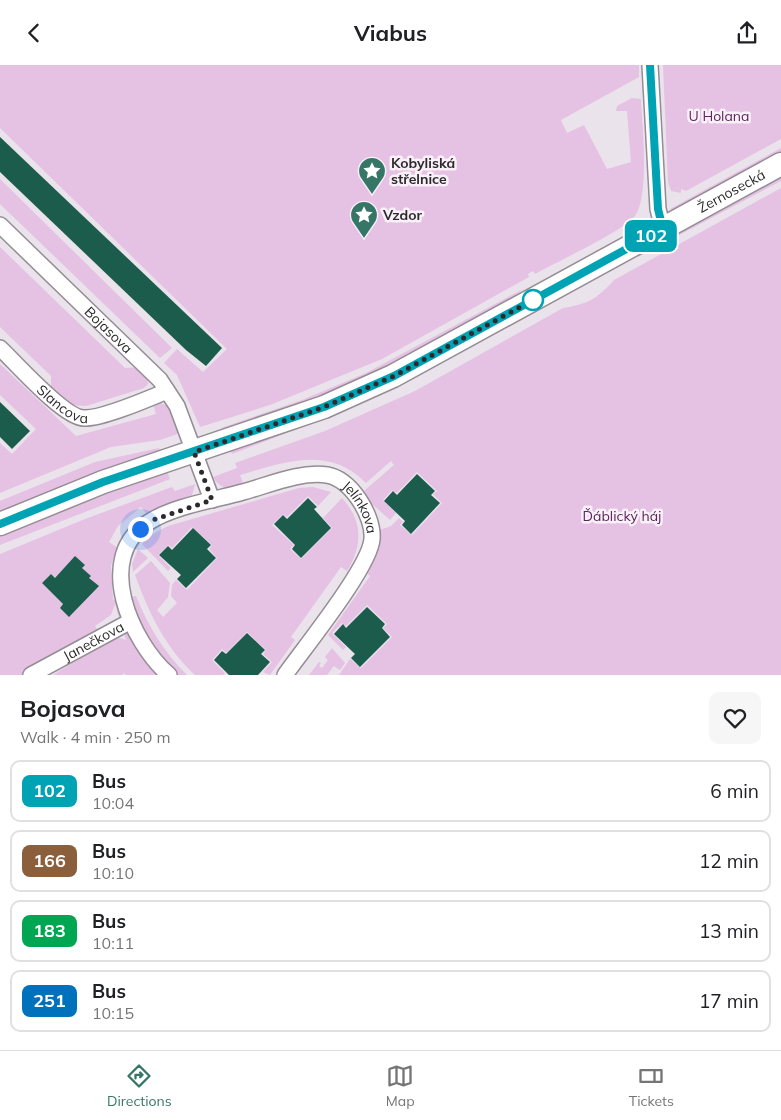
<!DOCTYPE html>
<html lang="en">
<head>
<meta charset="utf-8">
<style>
	body { margin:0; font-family:Mulish,sans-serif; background:#f6f6f6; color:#202124; height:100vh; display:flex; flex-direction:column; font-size:19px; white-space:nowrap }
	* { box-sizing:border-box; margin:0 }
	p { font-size:16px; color:#757577 }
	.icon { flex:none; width:28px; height:28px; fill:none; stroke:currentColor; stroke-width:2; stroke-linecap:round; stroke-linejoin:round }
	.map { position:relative; height:610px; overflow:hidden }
	.drawer { display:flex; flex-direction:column; background:#fff; flex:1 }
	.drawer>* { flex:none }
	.badge { padding:0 10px; border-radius:8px; font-size:18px; line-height:32px }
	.you { position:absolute; width:25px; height:25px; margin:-12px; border:4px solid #fff; border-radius:50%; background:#1a73e8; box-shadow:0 0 0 8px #1a73e833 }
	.map>.badge { position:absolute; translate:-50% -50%; box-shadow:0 0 0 2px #fff }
	.round { display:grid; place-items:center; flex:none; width:52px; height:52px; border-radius:10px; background:#f6f6f6 }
	.headline { display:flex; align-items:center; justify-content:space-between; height:85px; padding:0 20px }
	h1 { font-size:24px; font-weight:700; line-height:38px }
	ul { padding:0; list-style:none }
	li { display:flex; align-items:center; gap:15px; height:62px; margin:0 10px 8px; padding:0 10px; border:2px solid #e0e0e0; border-radius:10px }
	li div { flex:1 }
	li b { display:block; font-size:19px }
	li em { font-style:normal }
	li .badge { min-width:55px; font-weight:700; text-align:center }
	header { display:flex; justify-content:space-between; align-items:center; height:65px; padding:0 20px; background:#fff; font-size:22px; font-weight:700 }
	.tab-bar { display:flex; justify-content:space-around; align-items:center; height:70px; border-top:1px solid #e0e0e0; background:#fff; font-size:14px; color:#757577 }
	.tab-bar a { display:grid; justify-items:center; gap:2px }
	.tab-bar .active { color:#357666 }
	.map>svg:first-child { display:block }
</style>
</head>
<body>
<header><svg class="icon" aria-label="back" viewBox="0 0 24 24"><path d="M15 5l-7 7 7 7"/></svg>Viabus<svg class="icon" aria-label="share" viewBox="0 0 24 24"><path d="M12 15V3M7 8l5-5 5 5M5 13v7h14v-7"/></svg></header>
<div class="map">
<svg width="781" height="610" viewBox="0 0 781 610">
	<rect width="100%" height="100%" fill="#ebe3eb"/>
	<g fill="#e5c1e3" fill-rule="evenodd">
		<path d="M0 0H639V12L561 55 567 68 584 60 607 104 631 97 627 46H616L617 41 632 33 641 34C642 61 650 130 635 151 622 167 556 197 535 209L533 206 528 209 529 212 382 294 270 340 200 362 177 310 164 298 177 284 203 307 227 284 0 63Z"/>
		<path d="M663 0H781V74L686 126 681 124V128L671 126 668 117Z"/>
		<path d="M781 83V91L675 146 670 144Z"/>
		<path d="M781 107V116L638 192 635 187Z"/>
		<path d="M0 114 172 283 160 293 0 139Z"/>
		<path d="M781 123V610H339L350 594 361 603 392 572 383 563 387 559 367 540 346 561 342 558 332 568 346 582 343 585 328 570 370 511 366 508 374 492 377 466 391 461 399 453 403 457 400 460 412 470 442 438 433 429 437 426 417 407 397 428 392 425 383 435 396 448 390 455 372 439 364 426 394 400 391 396 366 418C329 380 284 397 240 410L244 421C230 424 220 425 213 412L237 403 235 398 325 366 415 326 563 243C588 239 597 234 614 215Z"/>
		<path d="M0 182 125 303 142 302 147 308 148 319 144 323 86 341 70 340 51 326V311L0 262Z"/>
		<path d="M523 224 499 245 366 316 223 369 221 363 302 335 366 308Z"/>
		<path d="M536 247 396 322 341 347 232 389 229 383 506 258Z"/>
		<path d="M0 299 76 371 156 349 153 339 161 338 170 342 180 368 160 375 111 382 0 428V378L12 389 36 364 0 330Z"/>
		<path d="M159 383 161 389 0 450V436L95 397Z"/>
		<path d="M166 403 170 414 0 480V466Z"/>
		<path d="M195 419 191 434 148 451 141 442 118 461 109 477 118 483 111 500 113 535 136 531C148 561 164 587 187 610H126L124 608 122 610H53L110 575 120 573 126 575 115 539 111 550 95 561 97 564 48 594 44 601 49 610H0V489L85 454 172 422 175 426ZM75 492 84 501 82 503 90 511 89 513 98 522 68 551 60 543 63 539 42 518 51 509 55 513Z"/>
		<path d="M313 422 331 427 318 441 308 431 287 452 283 449 272 460 294 480 290 484 301 494 332 463 323 453 342 433C363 456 363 480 347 506L341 502 291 572 295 575 270 610 263 607 272 597 263 589 266 585 247 567 226 588 222 584 212 595 225 608 223 610H195C165 582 149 548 135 510L151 496 170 518 168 532 157 545 163 552 177 538 171 531 172 520 176 515 187 525 217 493 209 484 212 480 192 462 172 483 168 480 158 490 171 503 168 506 142 479 149 471 168 461 299 423Z"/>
		<path d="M138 484 148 493 133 507 132 499Z"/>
		<path d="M332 583 345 598 340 605 334 601 327 610H309L319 597 321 598 319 601 322 603 328 595 325 592Z"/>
	</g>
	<g fill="#1c5c4d">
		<path d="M0 72 222 283 206 301 186 285 0 107Z"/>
		<path d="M0 337 30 366 12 384 0 372Z"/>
		<path d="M417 409 435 426 431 430 440 438 411 469 402 460 405 456 384 436 393 426 397 430Z"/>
		<path d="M308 433 317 442 314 444 331 463 301 493 292 484 295 480 274 459 283 450 287 454Z"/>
		<path d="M193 463 211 480 207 484 216 493 186 523 177 514 181 510 159 490 168 481 172 485Z"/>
		<path d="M75 491 85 500 82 503 91 511 89 513 99 521 69 552 60 543 63 539 42 518 51 509 55 513Z"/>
		<path d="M367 542 385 559 382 563 390 572 360 602 351 593 355 589 334 569 343 559 346 563Z"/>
		<path d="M247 568 265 585 261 589 270 597 258 610H229L214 595 222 586 226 589Z"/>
	</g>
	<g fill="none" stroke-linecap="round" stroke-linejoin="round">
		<defs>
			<g id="street">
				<path d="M650 0 658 144 663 164"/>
				<path id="s1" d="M0 160 160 315 177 341 212 435"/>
				<path id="s2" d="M0 283C16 298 64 353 84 353 102 354 150 333 167 326"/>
				<path id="s3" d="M31 610 131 556"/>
				<path id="s4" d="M169 610C131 577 93 492 149 457 174 441 214 435 243 427 269 420 300 406 327 410 351 414 374 451 372 474 370 502 304 583 285 610"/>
			</g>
			<g id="secondary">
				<path id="s5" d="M0 459 103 417 324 342 393 311 781 99"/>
			</g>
		</defs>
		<use href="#street" stroke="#958d95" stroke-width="18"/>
		<use href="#secondary" stroke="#958d95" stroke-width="25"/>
		<use href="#street" stroke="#fff" stroke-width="15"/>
		<use href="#secondary" stroke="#fff" stroke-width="22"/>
	</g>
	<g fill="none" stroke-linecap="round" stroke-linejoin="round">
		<defs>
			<path id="line" d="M0 459 103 417 324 342 394 311 663 164 658 144 650 0"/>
		</defs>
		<use href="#line" stroke="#fff" stroke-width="11"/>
		<use href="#line" stroke="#00a3b4" stroke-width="8"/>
		<path stroke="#2d2a2d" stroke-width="5" stroke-dasharray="0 9" d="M140 464 150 456 212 435 194 387 324 342 394 311 533 235"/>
	</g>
	<defs>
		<symbol id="sight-pin" viewBox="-11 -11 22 30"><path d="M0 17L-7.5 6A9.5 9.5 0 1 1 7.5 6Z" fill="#357666" stroke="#f9f0f8"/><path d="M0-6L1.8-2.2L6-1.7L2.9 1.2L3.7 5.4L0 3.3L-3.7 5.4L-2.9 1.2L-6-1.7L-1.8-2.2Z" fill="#fff"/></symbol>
	</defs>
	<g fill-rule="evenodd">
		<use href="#sight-pin" x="356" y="90" width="32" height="43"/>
		<use href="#sight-pin" x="348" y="134" width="32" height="43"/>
	</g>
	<circle fill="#fff" stroke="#00a3b4" stroke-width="2.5" cx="533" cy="235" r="10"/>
	<g text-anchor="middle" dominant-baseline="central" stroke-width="5" stroke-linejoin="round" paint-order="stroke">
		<g font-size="14" fill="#5e245e" stroke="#f9f0f8">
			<text x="719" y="51">U Holana</text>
			<text x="622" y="451">Ďáblický háj</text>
		</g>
		<g font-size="14" font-weight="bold" fill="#2d2a2d" stroke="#f9f0f8" text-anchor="start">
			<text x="391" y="98">Kobyliská<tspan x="391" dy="16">střelnice</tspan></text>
			<text x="383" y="150">Vzdor</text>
		</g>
		<g font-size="14" fill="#2d2a2d" stroke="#f9f0f8">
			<text stroke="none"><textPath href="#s5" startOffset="806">Žernosecká</textPath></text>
			<text stroke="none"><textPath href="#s1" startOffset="151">Bojasova</textPath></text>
			<text stroke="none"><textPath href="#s2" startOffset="85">Slancova</textPath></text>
			<text stroke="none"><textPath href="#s4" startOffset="411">Jelínkova</textPath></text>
			<text stroke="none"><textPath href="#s3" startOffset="71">Janečkova</textPath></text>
		</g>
	</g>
</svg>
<div class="you" style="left:140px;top:464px"></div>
<b class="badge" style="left:651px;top:171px;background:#00a3b4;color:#fff">102</b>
</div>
<section class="drawer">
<div class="headline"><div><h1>Bojasova</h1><p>Walk · 4 min · 250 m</p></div><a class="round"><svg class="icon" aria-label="heart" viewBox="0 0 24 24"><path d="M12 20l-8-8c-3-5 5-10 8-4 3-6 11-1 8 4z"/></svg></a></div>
<ul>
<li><span class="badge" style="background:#00a3b4;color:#fff">102</span><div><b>Bus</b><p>10:04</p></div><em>6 min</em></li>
<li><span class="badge" style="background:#8b5e3c;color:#fff">166</span><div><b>Bus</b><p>10:10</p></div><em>12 min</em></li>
<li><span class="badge" style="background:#00a651;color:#fff">183</span><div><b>Bus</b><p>10:11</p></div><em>13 min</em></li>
<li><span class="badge" style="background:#0072bc;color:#fff">251</span><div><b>Bus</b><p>10:15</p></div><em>17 min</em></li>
</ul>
</section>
<nav class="tab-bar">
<a class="active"><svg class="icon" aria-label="directions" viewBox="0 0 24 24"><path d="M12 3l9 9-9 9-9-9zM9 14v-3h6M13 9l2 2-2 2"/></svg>Directions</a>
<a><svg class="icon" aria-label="map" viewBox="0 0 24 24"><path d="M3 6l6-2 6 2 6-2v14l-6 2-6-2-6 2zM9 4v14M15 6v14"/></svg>Map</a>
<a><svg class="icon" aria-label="tickets" viewBox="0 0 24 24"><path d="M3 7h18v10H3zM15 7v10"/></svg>Tickets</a>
</nav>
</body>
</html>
